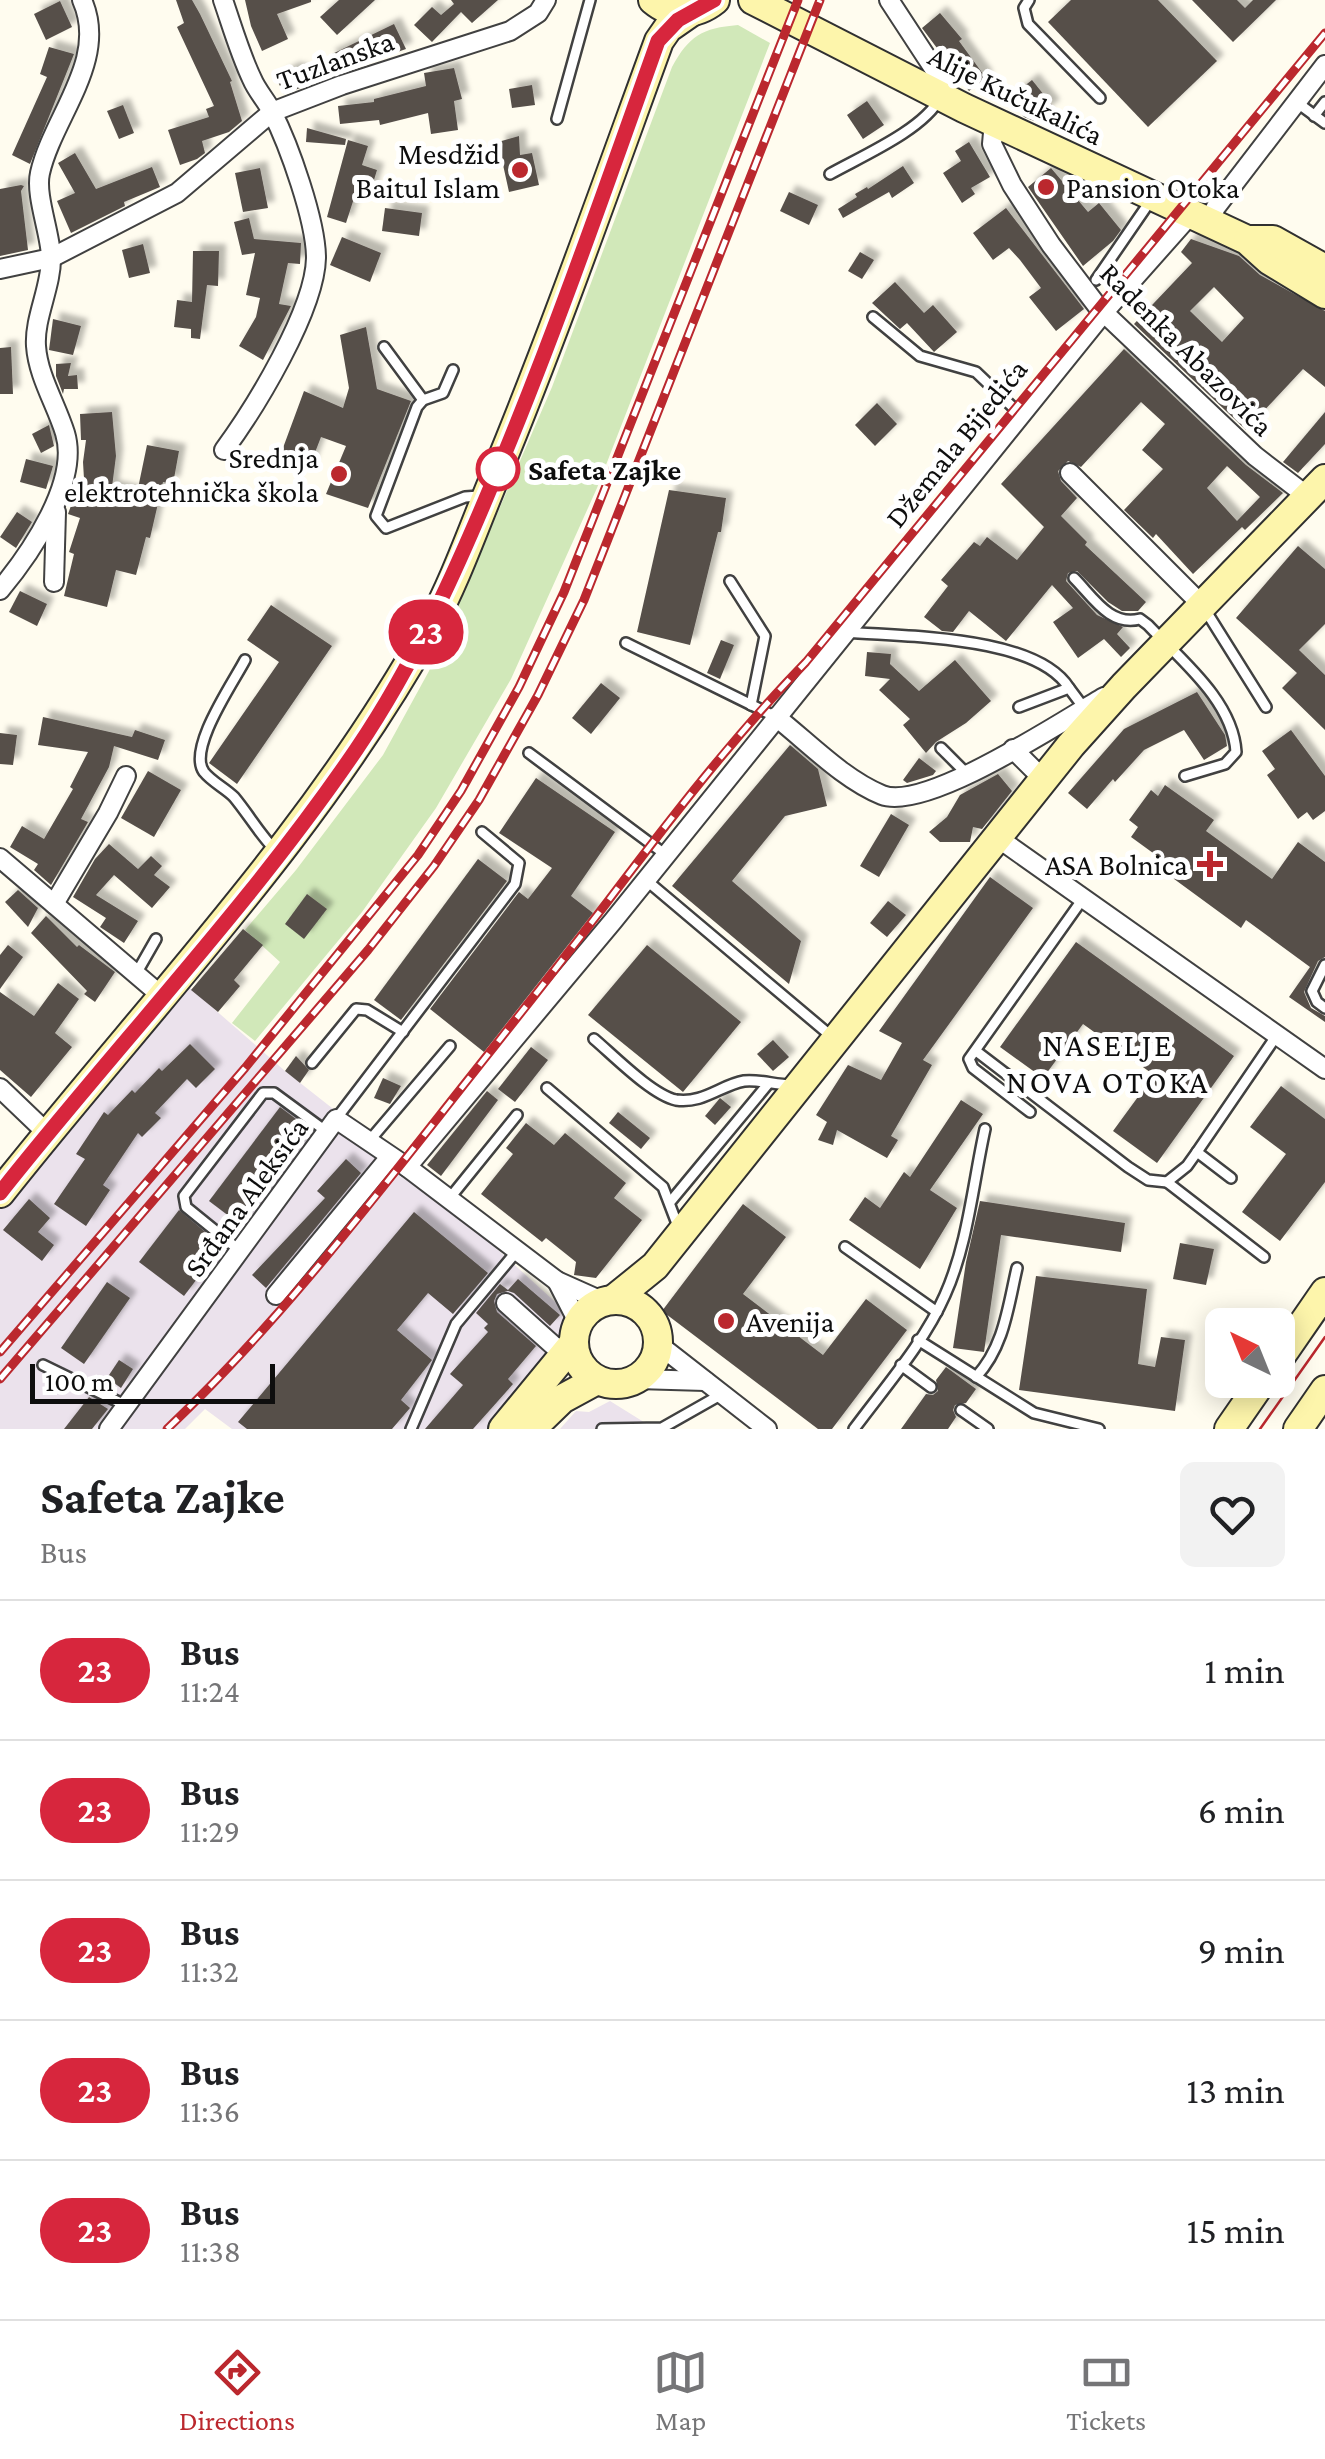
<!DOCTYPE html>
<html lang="en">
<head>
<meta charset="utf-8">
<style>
	body { margin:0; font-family:"Crimson Pro",serif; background:#f2f2f2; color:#202124; height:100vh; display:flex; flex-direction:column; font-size:38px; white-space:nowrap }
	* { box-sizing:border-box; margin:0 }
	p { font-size:32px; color:#757577 }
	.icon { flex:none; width:55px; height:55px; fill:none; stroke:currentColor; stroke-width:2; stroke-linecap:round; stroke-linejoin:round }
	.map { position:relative; height:1429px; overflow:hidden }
	.side { display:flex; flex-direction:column; background:#fff; flex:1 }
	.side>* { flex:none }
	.badge { padding:0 20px; border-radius:32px; font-size:35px; line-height:65px }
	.needle { width:65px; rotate:317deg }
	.controls { position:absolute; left:1205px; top:1308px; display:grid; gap:20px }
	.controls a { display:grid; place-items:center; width:90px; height:90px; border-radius:15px; background:#fff; box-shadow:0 5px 25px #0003; font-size:50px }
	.scale { position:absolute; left:30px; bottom:25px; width:245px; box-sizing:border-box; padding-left:10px; border:5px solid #0e0e0e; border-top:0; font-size:28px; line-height:35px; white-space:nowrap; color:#0e0e0e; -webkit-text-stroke:8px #fff; paint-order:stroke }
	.map>.badge { position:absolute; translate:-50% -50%; box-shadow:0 0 0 5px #fff }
	.round { display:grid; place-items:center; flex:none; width:105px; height:105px; border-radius:15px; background:#f2f2f2 }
	.overview { display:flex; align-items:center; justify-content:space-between; height:170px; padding:0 40px }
	h1 { font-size:48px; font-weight:700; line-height:75px }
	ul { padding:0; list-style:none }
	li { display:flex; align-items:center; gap:30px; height:140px; padding:0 40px; border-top:2px solid #e0e0e0 }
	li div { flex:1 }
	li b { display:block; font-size:38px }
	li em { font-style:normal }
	li .badge { min-width:110px; font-weight:700; text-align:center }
	.menu { display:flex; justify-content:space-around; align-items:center; height:140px; border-top:2px solid #e0e0e0; background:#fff; font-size:28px; color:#757577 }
	.menu a { display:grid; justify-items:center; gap:5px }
	.menu .active { color:#bb282e }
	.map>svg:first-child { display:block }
</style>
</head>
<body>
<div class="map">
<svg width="1325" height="1429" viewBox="0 0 1325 1429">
	<defs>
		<filter id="shadow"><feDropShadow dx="7" dy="-7" stdDeviation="2.5" flood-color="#0004"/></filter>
	</defs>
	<rect width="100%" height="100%" fill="#fffcef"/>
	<g fill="#ebe2ec">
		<path d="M172 972 285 1071 407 1167 563 1309 571 1327 552 1358 498 1429H232L205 1409 185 1429H0V1180Z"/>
		<path d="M610 1401 655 1429H560L576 1411 589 1412Z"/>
	</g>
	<path fill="#d1e8b9" d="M738 25 770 43 597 488 511 679 436 808 362 912 255 1041 232 1023 280 962 245 930 296 870 383 755 429 671 552 387 672 67C689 36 702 28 738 25Z"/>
	<g fill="#564f4a" fill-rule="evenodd" filter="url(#shadow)">
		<path d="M176 0H192L200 14 232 81 230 82 242 121 229 132 202 141 205 153 197 159 180 165 168 130 209 117 206 109 214 106 177 27 184 23Z"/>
		<path d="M245 0H311V2L277 14 288 39 262 51 251 26Z"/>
		<path d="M339 0H375L337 35 320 17Z"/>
		<path d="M451 0H498L472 23 461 12 432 42 414 25 432 7 441 15 454 4Z"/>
		<path d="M1071 0H1158L1217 61 1148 127 1048 22Z"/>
		<path d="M1192 0H1237L1245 8 1253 0H1276L1233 42Z"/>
		<path d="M60 1 72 27 46 40 34 14Z"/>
		<path d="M940 13 962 39 959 41 986 78 969 91 922 28Z"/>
		<path d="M394 24 406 49 338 73 328 56Z"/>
		<path d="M49 47 74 54 30 164 12 155 47 77 40 74Z"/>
		<path d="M294 68 296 71 300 69 308 85 284 94 276 78Z"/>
		<path d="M454 68 462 99 454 101 458 130 431 134 428 113 380 125 379 120 340 124 338 106 374 102V99L426 86 424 73Z"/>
		<path d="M1032 80 1053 106 1034 121 1024 117 1009 98Z"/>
		<path d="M532 85 535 105 512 108 509 89Z"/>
		<path d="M867 101 884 125 863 139 847 115Z"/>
		<path d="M123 105 134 133 119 139 107 111Z"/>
		<path d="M307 128 346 139 345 145 306 142Z"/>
		<path d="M519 136 520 155 532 153 539 185 509 192 498 142Z"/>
		<path d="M348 140 368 146 362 165 377 170 370 193 357 189 346 223 327 217Z"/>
		<path d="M969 142 990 177 971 188 975 194 962 203 943 173 961 161 955 151Z"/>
		<path d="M75 153 96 189 152 167 160 187 124 202 125 206 71 233 57 201 75 193 58 163Z"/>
		<path d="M903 166 914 183 892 198 889 192 843 218 838 209 857 197 855 194 867 187 868 189Z"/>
		<path d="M260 168 268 208 243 212 235 173Z"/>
		<path d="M1051 168 1088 212 1099 203 1121 230 1113 241 1083 266 1028 187Z"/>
		<path d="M21 185 24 186 21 191 28 250 0 256V189Z"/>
		<path d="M789 192 818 205 809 225 780 211Z"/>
		<path d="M385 208 422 213 419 236 382 231Z"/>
		<path d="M1006 208 1084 309 1056 331 1029 297 1041 288 1020 260 1009 248 993 260 973 233Z"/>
		<path d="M249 218 254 239 301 243 300 264 288 263 279 304 291 306 263 360 239 346 256 317 260 298 246 295 255 253 242 255 234 222Z"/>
		<path d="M342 237 381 253 370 282 330 265Z"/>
		<path d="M1191 239 1239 256 1260 275 1325 311V387L1303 369 1246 430 1134 324 1192 263 1181 252ZM1214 287 1244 318 1222 342 1190 311Z"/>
		<path d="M143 244 150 273 129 278 122 250Z"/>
		<path d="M193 251H219L218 286 207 285 200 339 191 338V329L174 327 177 300 192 302Z"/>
		<path d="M860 252 874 260 862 279 848 271Z"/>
		<path d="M895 282 924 313 933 305 957 332 934 352 907 323 900 329 872 303Z"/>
		<path d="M53 319 81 326 73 355 49 350Z"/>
		<path d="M366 327 377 389 411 401 368 508 326 494 346 446 321 437 309 468 280 456 304 391 343 408 349 388 340 335Z"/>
		<path d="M11 347 13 394H0V348Z"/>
		<path d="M1124 349 1246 465 1283 493 1245 530 1242 527 1193 574 1156 534 1153 538 1124 510 1163 469 1142 450 1165 424 1141 402 1081 467 1068 461 1058 471 1061 481 1077 498 1061 516 1087 542 1085 545 1146 602 1138 611H1122L1108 602 1077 571 1068 573 1066 581 1097 615 1123 627 1117 634 1130 648 1121 657 1104 639 1078 658 1053 622 1073 608 1052 585 1006 641 969 611 953 632 942 631 924 617 948 586 941 580 974 542 980 546 987 537 1017 560 1044 527 1001 484ZM1227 466 1260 497 1237 521 1207 488Z"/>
		<path d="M71 363 68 376 77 375 78 389H64L63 394 56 376V364Z"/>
		<path d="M877 403 897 424 875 446 855 425Z"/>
		<path d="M112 412 116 456 112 487 137 493 147 445 179 451 173 484 163 482 150 538 146 537 136 575 116 570 107 607 64 596 74 554 69 552 80 518 68 514 76 492 85 496 83 462 86 440H81L80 414Z"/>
		<path d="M1325 412V444L1298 473 1283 462Z"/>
		<path d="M49 425 54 446 41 453 32 434Z"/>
		<path d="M26 459 53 466 46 489 20 482Z"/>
		<path d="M669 490 726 498 721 532H718L690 645 637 632Z"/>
		<path d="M17 512 32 522 16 548 0 537Z"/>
		<path d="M1298 546 1325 569V624L1299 650 1325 675V730L1282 688 1297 673 1236 618Z"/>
		<path d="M20 591 47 604 37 626 9 612Z"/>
		<path d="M271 605 332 646 237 784 209 763 279 662 247 640Z"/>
		<path d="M721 640 734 645 720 679 707 673Z"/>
		<path d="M867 652 891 654 890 664 919 691 955 660 991 701 966 723 936 742 926 753 903 725 910 719 879 690 890 679 865 676Z"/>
		<path d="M601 683 620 698 591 734 572 718Z"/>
		<path d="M1197 692 1225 735 1227 746 1204 760 1184 730 1144 750 1115 782 1113 779 1087 809 1068 793 1124 729Z"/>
		<path d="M43 717 132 737 135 730 165 740 158 760 114 746 109 767 81 819 88 822 51 885 34 870 38 864 10 847 22 826 44 839 73 789 70 787 88 752 38 745Z"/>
		<path d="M1291 730 1325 776V811L1313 820 1307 812 1298 819 1267 775 1275 769 1262 751Z"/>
		<path d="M0 733 17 735 13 765 0 764Z"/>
		<path d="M790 745 818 769 827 806 785 816 732 881 801 941 789 984 672 886Z"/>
		<path d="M919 758 936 771 933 775 907 783 903 780Z"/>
		<path d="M148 771 181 790 154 837 121 818Z"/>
		<path d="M998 774 1012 791 982 829 973 827 970 842H940L929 832 947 817 960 795Z"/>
		<path d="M536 778 615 832 571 896 593 913 484 1052 430 1009 519 892 528 899 552 868 499 833Z"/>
		<path d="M1165 785 1214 820 1206 831 1272 879 1298 842 1325 862V957L1318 961 1304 992 1311 1008 1325 1016V1022L1289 997 1310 967 1246 920 1241 928 1170 876 1175 869 1131 837 1138 827 1129 820 1151 790 1158 796Z"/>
		<path d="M891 814 909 825 879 877 860 866Z"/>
		<path d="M109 844 138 869 151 856 162 866 154 875 170 887 152 908 114 875 96 895 138 921 124 943 100 927 106 918 73 897 95 859Z"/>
		<path d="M478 859 507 881 401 1020 374 1000Z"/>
		<path d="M990 877 1033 908 923 1060 932 1065 891 1136 898 1140 887 1158 837 1130 833 1145 818 1140 827 1122 816 1115 848 1065 881 1080 902 1043 879 1031Z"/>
		<path d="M18 890 38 908 28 927 5 902Z"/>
		<path d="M307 894 327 909 304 939 285 924Z"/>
		<path d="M888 901 906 915 887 937 870 923Z"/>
		<path d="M46 916 77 947 79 945 115 972 95 1002 84 994 87 991 31 933Z"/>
		<path d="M243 929 263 945 234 980 240 986 218 1012 191 990Z"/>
		<path d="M1076 942 1234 1056 1157 1163 1113 1131 1154 1075 1083 1024 1043 1078 1000 1047Z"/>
		<path d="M8 945 23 957 0 989V955Z"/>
		<path d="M647 945 741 1022 683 1092 588 1015Z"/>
		<path d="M58 983 79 999 55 1033 72 1047 31 1097 0 1070V992L34 1016Z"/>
		<path d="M773 1040 789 1057 773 1071 757 1054Z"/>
		<path d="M190 1044 215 1069 196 1088 187 1079 155 1113 161 1118 142 1137 138 1133 103 1185 110 1190 86 1226 54 1204 85 1159 76 1154 104 1112 108 1115 132 1090 135 1093 159 1068 162 1071Z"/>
		<path d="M531 1047 548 1060 515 1102 498 1089Z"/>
		<path d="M296 1056 309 1070 300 1083 285 1071Z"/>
		<path d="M383 1078 401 1086 390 1104 374 1098Z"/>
		<path d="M1281 1086 1325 1119V1182L1280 1241 1242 1212 1286 1154 1250 1127Z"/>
		<path d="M487 1091 498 1100 441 1176 427 1165Z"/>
		<path d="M720 1098 731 1107 715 1125 705 1116Z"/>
		<path d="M961 1100 983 1114 930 1190 957 1208 920 1269 849 1220 865 1197 880 1208 904 1172 910 1177Z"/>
		<path d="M280 1107 312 1131 242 1226 209 1201Z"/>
		<path d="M618 1112 650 1138 641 1149 609 1123Z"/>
		<path d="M526 1123 554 1145 565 1133 626 1183 614 1198 642 1220 596 1278 574 1275 576 1262 546 1238 542 1242 481 1194 513 1154 506 1148Z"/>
		<path d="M346 1159 361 1173 266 1288 252 1275 325 1198 317 1191Z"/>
		<path d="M29 1199 50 1218 38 1232 54 1245 42 1261 3 1230Z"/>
		<path d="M980 1201 1125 1223 1121 1252 1001 1235 984 1352 953 1348 966 1262Z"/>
		<path d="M743 1204 786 1237 743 1294 823 1355 866 1299 907 1330 832 1429H818L662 1311Z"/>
		<path d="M179 1210 222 1246 184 1296 139 1262Z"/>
		<path d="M414 1212 488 1273 453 1314 428 1293 397 1330 432 1360 401 1400 410 1408 392 1429H247L238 1422Z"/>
		<path d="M1180 1243 1214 1249 1206 1285 1173 1279Z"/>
		<path d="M1036 1276 1147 1289 1138 1364 1155 1367 1161 1337 1185 1340 1175 1411 1019 1390Z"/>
		<path d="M518 1279 560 1315 550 1326 514 1293 508 1291 497 1294 494 1301 497 1312 536 1346 508 1379 513 1384 473 1429H425L463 1385 450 1374 488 1332 484 1328 488 1324 476 1313 500 1284 508 1290Z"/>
		<path d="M107 1282 130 1298 84 1364 61 1348Z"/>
		<path d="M119 1360 133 1369 121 1388 107 1378Z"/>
		<path d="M946 1367 976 1389 966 1403 955 1405 953 1410 956 1417 948 1429H901L926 1394 933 1395 938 1391 936 1380Z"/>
		<path d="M89 1397 108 1409 92 1429H64Z"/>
	</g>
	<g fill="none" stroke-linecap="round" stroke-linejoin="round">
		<defs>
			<g id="lane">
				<path d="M1029 0 1024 8 1028 24 1100 98"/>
				<path d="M1295 101 1325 123"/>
				<path d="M1314 116 1325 102"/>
				<path d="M557 119 590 0"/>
				<path d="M830 174C862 156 923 130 940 98"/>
				<path d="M1096 280 1151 200"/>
				<path d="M873 317 920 356 976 372 1021 415"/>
				<path d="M384 347 423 400"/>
				<path d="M453 370 443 393 423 400 417 407 376 516 386 528 465 497 479 496"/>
				<path d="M1074 578C1093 597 1110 627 1140 619L1148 625C1181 660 1233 701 1236 752L1225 764 1185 776"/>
				<path d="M730 581 765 636 751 705"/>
				<path d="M1204 608 1266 707"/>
				<path d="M846 632C904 637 1036 635 1069 688"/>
				<path d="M626 643 776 717"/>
				<path d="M245 660C233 683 187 749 204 772 212 782 225 788 234 797 249 815 260 835 277 852"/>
				<path d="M1019 707 1069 688 1084 708"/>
				<path d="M941 748 966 773"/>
				<path d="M529 753 666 855"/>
				<path d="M646 880 831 1036"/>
				<path d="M1325 965 1312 991 1317 1002 1325 1008"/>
				<path d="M136 974 156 939"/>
				<path d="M594 1039C613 1055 652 1095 676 1100 703 1104 721 1085 744 1081 758 1079 776 1085 791 1085"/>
				<path d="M976 1051 1128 1167 1148 1180 1167 1182 1187 1166 1197 1152 1277 1035"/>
				<path d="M312 1063 356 1009 367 1010 403 1032"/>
				<path d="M547 1088 663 1187 679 1229"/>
				<path d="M1030 1112 973 1068 969 1059 1082 900"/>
				<path d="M336 1119 515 884 519 863 482 832"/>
				<path d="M370 1140 450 1046"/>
				<path d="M1197 1152 1231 1178"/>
				<path d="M1167 1182 1264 1257"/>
				<path d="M449 1199 517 1115"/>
				<path d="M671 1201 768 1084"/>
				<path d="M845 1247 937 1312"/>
				<path d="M239 1250 186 1207 184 1196 263 1093H274L327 1132"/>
				<path d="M918 1340 1034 1413 1099 1429"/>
				<path d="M43 1365 125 1405"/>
				<path d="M901 1365 931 1387"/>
				<path d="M976 1377C1004 1347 1008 1307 1017 1268"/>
				<path d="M961 1410 988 1429"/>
				<path d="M411 1429 456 1324 517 1251"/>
				<path d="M602 1429 662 1428 722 1394"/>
				<path d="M854 1429C885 1387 924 1343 945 1295 968 1244 973 1183 985 1129"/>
			</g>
			<g id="street">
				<path d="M223 0C232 26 240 54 252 79 257 91 266 100 272 112 289 145 316 221 316 258 315 310 255 408 224 450"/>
				<path d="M889 0 942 81 941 96"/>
				<path d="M994 121 992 144 1012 185 1051 245 1098 307 1255 456 1307 496"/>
				<path d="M1209 221 1216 207 1325 65"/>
				<path d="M0 269 51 258 177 193 272 112 342 85 510 31 538 13 546 0"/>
				<path d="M1070 473 1202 605"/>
				<path d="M54 582 56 512"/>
				<path d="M0 590C30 554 80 482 65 433 56 404 38 376 36 346 34 317 52 286 51 256 50 232 35 195 40 173 53 116 109 60 82 0"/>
				<path d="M776 717C809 743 843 779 882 795 926 812 1062 721 1104 697"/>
				<path d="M1013 749 1043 779"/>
				<path d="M998 838 1325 1069"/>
				<path d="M0 858 164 998"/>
				<path d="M54 904 108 813 126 776"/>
				<path d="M0 1088 47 1133"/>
				<path d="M407 1167 613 921 1104 312 1191 214"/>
				<path d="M557 1281 578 1322"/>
				<path d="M276 1295 390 1157"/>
				<path d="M506 1303 564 1355"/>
				<path d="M658 1344 767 1429"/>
				<path d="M637 1379 705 1381"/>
				<path d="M109 1429 336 1119 407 1167 557 1281 604 1302"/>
			</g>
			<g id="secondary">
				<path d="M653 0C672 16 695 16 715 0"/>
				<path d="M753 0 964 108 1247 240 1269 260 1325 294"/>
				<path d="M1248 240H1273L1325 269"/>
				<path d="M0 1193C147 1007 314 836 430 627 456 579 475 524 496 474 555 331 606 186 659 41L668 28 691 12"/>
				<path d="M613 1300 655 1266 1071 745 1124 686 1325 479"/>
				<circle cx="616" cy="1342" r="42"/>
				<path d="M1278 1360 1325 1292"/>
				<path d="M503 1429 573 1344"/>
				<path d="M531 1429 562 1399 597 1380"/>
				<path d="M1229 1429 1263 1380"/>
				<path d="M1298 1429 1325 1390"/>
			</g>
		</defs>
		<use href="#lane" stroke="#414141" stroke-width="14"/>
		<use href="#street" stroke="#414141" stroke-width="22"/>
		<use href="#secondary" stroke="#303030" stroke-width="32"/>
		<use href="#lane" stroke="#fff" stroke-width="9"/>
		<use href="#street" stroke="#fff" stroke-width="18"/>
		<use href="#secondary" stroke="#fdf5ab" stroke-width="28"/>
		<path stroke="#bb282e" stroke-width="2.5" d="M1260 1429 1325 1337"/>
		<defs>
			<g id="rail">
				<path d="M0 1352 245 1068 418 855 461 791 519 687 564 592 798 0"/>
				<path d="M0 1379 368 950 434 866 479 800 538 695 584 600 820 0"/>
				<path d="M167 1429C268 1333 354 1224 440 1115 496 1044 553 973 608 901 671 818 734 736 806 662L1325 33"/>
			</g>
		</defs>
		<use href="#rail" stroke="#bb282e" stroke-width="9"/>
		<use href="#rail" stroke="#fff" stroke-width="5" stroke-dasharray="15" stroke-linecap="butt"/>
	</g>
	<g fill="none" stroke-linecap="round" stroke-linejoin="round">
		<defs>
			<path id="line" d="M0 1193C117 1045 249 907 356 750 417 660 461 560 502 460 559 322 608 181 658 41L678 20 714 0"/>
		</defs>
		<use href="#line" stroke="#fff" stroke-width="22"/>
		<use href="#line" stroke="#d7263d" stroke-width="15"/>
	</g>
	<g fill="#bb282e" stroke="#fff" stroke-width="4">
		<circle cx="520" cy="170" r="10"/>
		<circle cx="1046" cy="187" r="10"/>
		<circle cx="339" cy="474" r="10"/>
		<path d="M1205 849h10v10h10v10h-10v10h-10v-10h-10v-10h10z"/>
		<circle cx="726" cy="1321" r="10"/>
	</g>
	<circle fill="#fff" stroke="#d7263d" stroke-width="5" cx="498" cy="469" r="20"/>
	<g text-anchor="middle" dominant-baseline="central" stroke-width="10" stroke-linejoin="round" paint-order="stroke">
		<g font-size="30" fill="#0e0e0e" stroke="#fff">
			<text transform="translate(335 60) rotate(-20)">Tuzlanska</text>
			<text transform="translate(1016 95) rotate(26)">Alije Kučukalića</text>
			<text transform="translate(1187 349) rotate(45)">Radenka Abazovića</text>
			<text transform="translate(956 443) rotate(-51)">Džemala Bijedića</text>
			<text transform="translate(246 1197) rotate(-54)">Srđana Aleksića</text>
		</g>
		<g font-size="30" fill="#0e0e0e" stroke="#fff" text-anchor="end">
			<text x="500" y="153">Mesdžid<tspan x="500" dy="34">Baitul Islam</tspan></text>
			<text x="1066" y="187" text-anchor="start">Pansion Otoka</text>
			<text x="319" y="457">Srednja<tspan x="319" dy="34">elektrotehnička škola</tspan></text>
			<text x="1188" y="864">ASA Bolnica</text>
			<text x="746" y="1321" text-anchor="start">Avenija</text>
		</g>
		<g font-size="30" font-weight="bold" fill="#0e0e0e" stroke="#fff" text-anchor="start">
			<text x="528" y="469">Safeta Zajke</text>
		</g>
		<g font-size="32" letter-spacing="2.5" fill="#0e0e0e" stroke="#fff">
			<text x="1108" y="1045">NASELJE<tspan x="1108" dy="37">NOVA OTOKA</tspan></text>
		</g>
	</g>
</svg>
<div class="controls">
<a><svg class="needle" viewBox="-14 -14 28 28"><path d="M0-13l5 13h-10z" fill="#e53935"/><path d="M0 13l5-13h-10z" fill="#757577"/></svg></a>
</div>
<div class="scale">100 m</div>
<b class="badge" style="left:426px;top:632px;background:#d7263d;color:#fff">23</b>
</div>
<section class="side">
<div class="overview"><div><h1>Safeta Zajke</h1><p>Bus</p></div><a class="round"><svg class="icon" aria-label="heart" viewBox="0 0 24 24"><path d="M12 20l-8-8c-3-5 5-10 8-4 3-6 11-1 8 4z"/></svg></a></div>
<ul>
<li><span class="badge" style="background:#d7263d;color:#fff">23</span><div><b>Bus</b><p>11:24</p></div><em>1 min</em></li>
<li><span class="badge" style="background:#d7263d;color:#fff">23</span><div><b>Bus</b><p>11:29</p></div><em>6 min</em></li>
<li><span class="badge" style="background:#d7263d;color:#fff">23</span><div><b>Bus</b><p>11:32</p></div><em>9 min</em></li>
<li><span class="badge" style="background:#d7263d;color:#fff">23</span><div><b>Bus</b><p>11:36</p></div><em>13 min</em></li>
<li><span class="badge" style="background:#d7263d;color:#fff">23</span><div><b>Bus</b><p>11:38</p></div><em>15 min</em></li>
</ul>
</section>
<nav class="menu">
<a class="active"><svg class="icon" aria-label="directions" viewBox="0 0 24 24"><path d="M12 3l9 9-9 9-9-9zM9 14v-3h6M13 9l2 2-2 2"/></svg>Directions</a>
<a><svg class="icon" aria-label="map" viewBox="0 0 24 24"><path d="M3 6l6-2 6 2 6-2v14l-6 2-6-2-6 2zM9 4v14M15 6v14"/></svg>Map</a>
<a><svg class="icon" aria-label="tickets" viewBox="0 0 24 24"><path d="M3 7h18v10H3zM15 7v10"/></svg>Tickets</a>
</nav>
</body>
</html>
